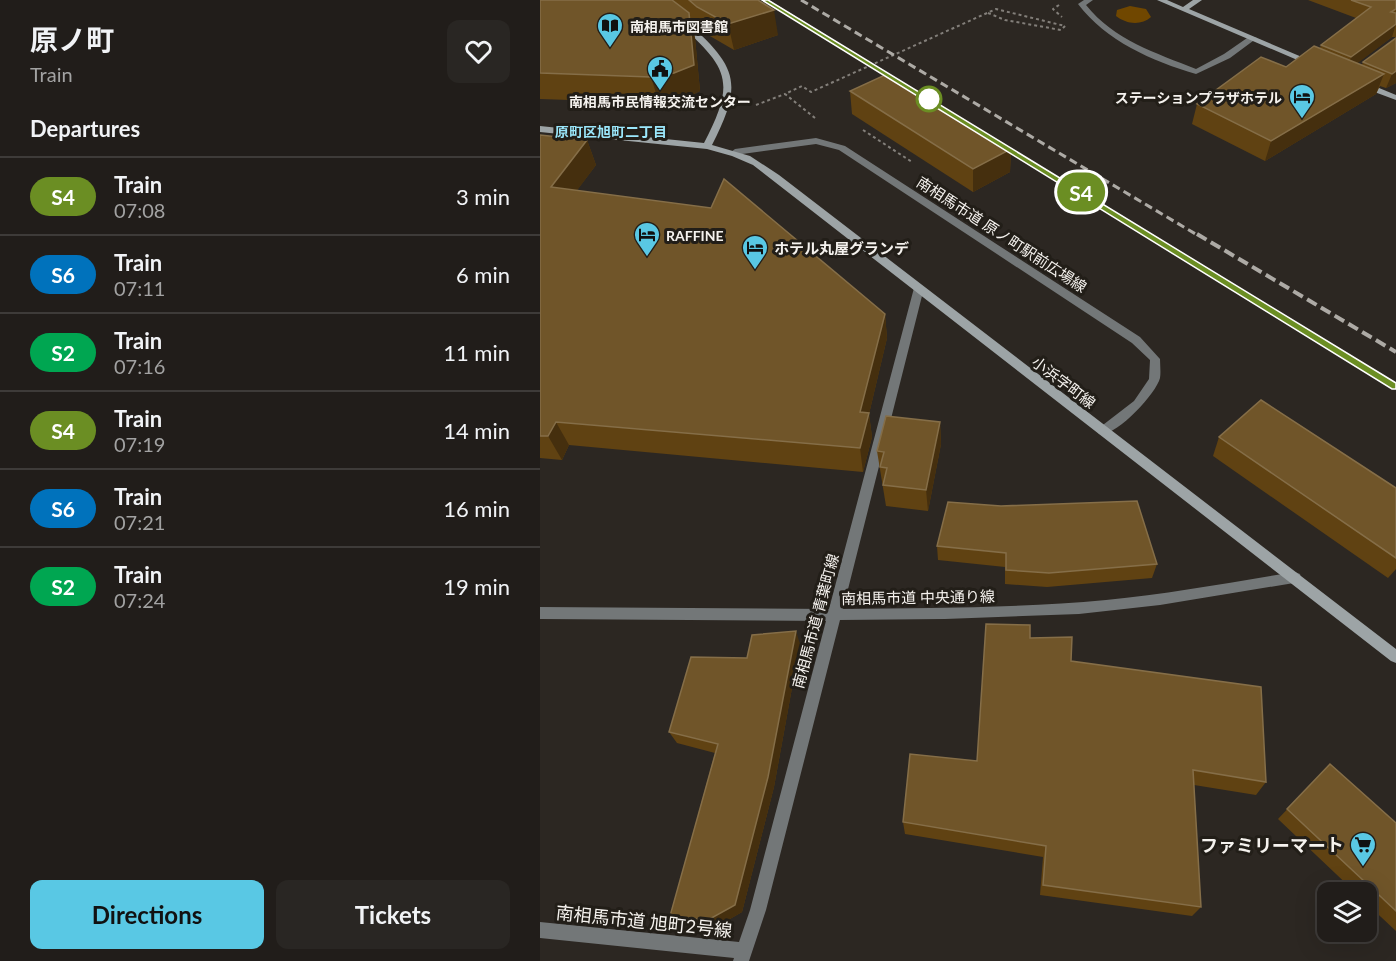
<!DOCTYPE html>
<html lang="en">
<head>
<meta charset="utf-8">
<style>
	body { margin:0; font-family:Lato,"Noto Sans JP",sans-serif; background:#292623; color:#f1f3f6; height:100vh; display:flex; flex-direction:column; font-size:22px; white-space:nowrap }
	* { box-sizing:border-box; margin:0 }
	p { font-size:20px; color:#a2a2a2 }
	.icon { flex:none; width:33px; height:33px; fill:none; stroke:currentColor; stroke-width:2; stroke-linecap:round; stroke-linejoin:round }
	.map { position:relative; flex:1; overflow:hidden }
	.side { display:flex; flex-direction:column; background:#211d1a; width:540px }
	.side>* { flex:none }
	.badge { padding:0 12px; border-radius:20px; font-size:21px; line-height:39px }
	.controls { position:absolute; left:777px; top:882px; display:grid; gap:12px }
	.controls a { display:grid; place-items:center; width:60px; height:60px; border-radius:12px; background:#211d1a; box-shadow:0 6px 24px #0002,0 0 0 2px #3e3b39; font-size:30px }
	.map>.badge { position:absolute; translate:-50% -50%; box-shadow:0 0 0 3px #fff }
	h2 { padding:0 30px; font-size:22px; line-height:54px }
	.round { display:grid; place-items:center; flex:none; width:63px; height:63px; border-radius:12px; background:#292623 }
	.overview { display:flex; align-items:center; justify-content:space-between; height:102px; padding:0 30px }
	h1 { font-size:28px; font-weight:700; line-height:45px }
	.cta { display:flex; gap:12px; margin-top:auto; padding:12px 30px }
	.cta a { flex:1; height:69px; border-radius:12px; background:#59c8e4; color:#111; font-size:24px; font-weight:700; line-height:69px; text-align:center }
	.cta a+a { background:#292623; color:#f1f3f6 }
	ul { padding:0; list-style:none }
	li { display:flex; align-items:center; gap:18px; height:78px; padding:0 30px; border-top:2px solid #3e3b39 }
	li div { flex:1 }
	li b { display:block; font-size:22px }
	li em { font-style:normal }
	li .badge { min-width:66px; font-weight:700; text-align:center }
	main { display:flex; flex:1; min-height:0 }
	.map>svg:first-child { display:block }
</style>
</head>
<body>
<main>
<section class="side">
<div class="overview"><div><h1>原ノ町</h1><p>Train</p></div><a class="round"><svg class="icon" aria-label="heart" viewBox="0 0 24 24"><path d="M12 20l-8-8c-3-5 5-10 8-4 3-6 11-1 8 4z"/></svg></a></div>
<h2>Departures</h2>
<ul>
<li><span class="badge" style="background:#6b8e23;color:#fff">S4</span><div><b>Train</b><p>07:08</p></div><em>3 min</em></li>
<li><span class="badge" style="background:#0072bc;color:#fff">S6</span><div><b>Train</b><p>07:11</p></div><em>6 min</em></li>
<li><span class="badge" style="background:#00a651;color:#fff">S2</span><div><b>Train</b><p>07:16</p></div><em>11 min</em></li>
<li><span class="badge" style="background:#6b8e23;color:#fff">S4</span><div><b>Train</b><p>07:19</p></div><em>14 min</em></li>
<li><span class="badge" style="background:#0072bc;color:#fff">S6</span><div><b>Train</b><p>07:21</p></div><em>16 min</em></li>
<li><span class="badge" style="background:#00a651;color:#fff">S2</span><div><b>Train</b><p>07:24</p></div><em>19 min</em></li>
</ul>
<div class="cta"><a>Directions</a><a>Tickets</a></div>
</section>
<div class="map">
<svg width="856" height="961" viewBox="0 0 856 961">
	<rect width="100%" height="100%" fill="#2c2722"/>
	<path fill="#704700" d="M590 6 606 9 611 17C601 26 586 24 576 16L577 10Z"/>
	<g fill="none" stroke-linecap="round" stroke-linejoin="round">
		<g stroke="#837f7a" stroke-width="2" stroke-dasharray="3 3" stroke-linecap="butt">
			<path d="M519 5 513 9 522 17"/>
			<path d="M448 13 465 20 521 30 526 25"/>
			<path d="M216 105 245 94"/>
			<path d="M275 118 245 94 262 86 271 92 456 9 525 26"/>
			<path d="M323 130 372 162"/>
		</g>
		<g fill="#737778" fill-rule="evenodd">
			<path d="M544 0H553L546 5C574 40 616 53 656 69L684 54 710 36 717 38 690 58 656 74C612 61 566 41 538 4Z"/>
			<path d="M276 138 305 146 600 337 620 359C620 365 621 372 620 378 616 394 575 438 559 434L557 431 559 428 594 401 609 379 610 360 592 343 299 150 276 144 195 155 191 152 195 149Z"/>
		</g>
		<path fill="#737778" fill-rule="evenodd" d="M379 285 384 288 303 609C390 608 479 608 566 600 629 594 692 582 755 572L760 574 761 578 760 582 620 605 539 614 405 619 300 620 226 910 209 961H193L194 958 0 938V922L199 942 210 910 286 621 0 619V607L289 609 374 288Z"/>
		<g fill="#9da4a6" fill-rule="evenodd">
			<path d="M617 0H627L643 7 653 0H662L649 9 776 63 769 65Z"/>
			<path d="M140 21H146C197 67 204 82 172 145L210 156 239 175 856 649V663L851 661 213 165 192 156 167 149 0 132V126L164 143C195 83 190 69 140 25Z"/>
			<path d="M821 83H827L856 95V100L821 87Z"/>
		</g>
		<g stroke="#adaaa5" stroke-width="3" stroke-dasharray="8 4.5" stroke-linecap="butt">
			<path d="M226 0 610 236"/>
			<path d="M261 0 659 236"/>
		</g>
		<g stroke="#adaaa5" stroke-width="4" stroke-dasharray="11 5" stroke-linecap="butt">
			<path d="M608 234 856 386"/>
			<path d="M657 234 856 352"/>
		</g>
	</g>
	<g fill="#604212">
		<path d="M0 0H218L238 35 194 50 163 32 151 22 155 38 160 91 141 100 119 103 0 99Z"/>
		<path d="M768 0H856V37H852L817 63 822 65 823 62 856 38V83L846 88 840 86 836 94 725 161 652 124 657 104 746 67 780 48 781 45 816 18Z"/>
		<path d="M310 91 471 149 470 172 433 192 312 114Z"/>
		<path d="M0 135 47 140 56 165 37 190 345 314 347 338 329 414 332 437 323 472 29 445 22 460 0 458Z"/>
		<path d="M400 422 401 444 388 511 346 506 337 451Z"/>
		<path d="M679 437 856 488V569L848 578 673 456Z"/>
		<path d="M397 546 617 564 612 578 507 587 465 584V567L398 560Z"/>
		<path d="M490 638 531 661 726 782 716 795 654 785 661 907 652 916 500 895 503 857 365 834 363 822 437 761Z"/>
		<path d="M260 644 234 787 202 912 176 927 139 923 130 916 175 753 137 743 129 732Z"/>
		<path d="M790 764 856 823V931L826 903V892H815L738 819Z"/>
	</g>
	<g fill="#452f0e">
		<path d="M234 10 238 35 194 50 188 24Z"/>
		<path d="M149 13 155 38 160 91 141 100 119 103 111 77Z"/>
		<path d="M856 24 852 37 806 72 811 57Z"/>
		<path d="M856 71V83L846 88 852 74Z"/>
		<path d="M844 74 836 94 725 161 731 141Z"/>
		<path d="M47 140 56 165 21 212 11 187Z"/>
		<path d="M471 149 470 172 433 192V169Z"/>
		<path d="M345 314 347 338 329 414 332 437 323 472 320 448V412Z"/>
		<path d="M16 422 29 445 22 460 8 436Z"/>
		<path d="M400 422 401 444 388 511 386 490Z"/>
		<path d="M256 631 260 644 234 787 202 912 176 927 168 920Z"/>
	</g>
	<g fill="#705529" stroke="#856e48" stroke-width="1.5">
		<path d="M0 0H132L149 13 154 65 134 73 111 77 0 73Z"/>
		<path d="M149 0H218L234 10 188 24 157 7Z"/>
		<path d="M811 0H856V9L851 12 856 13V24L811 57 781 45 831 7Z"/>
		<path d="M856 38V71L852 74 823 62Z"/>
		<path d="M774 46 844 74 731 141 657 104 721 57 746 67Z"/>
		<path d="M347 74 471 149 433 169 310 91Z"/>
		<path d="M0 135 47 140 11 187 171 208 184 179 345 314 320 412 329 413 320 448 16 422 8 436H0Z"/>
		<path d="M721 400 856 488V558L679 437Z"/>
		<path d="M346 416 400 422 386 490 343 485 347 468 340 467 344 452 337 451Z"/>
		<path d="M597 501 617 564 509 573 466 570V553L397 546 408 502 461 506Z"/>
		<path d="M446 624 490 625V638L532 637 531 661 721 687 726 782 653 770 661 907 503 885 506 846 363 822 370 754 437 761Z"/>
		<path d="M256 631 228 777 195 905 168 920 130 916 178 744 129 732 151 657 207 658 212 635Z"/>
		<path d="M790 764 856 823V911L747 809Z"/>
	</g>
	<path fill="#6b8e23" stroke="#fff" stroke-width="1.5" d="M222 0H228L856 383V389H852Z"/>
	<defs>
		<symbol id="library-pin" viewBox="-11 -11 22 30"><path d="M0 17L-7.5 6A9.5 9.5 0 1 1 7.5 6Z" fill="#59c8e4" stroke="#221e18"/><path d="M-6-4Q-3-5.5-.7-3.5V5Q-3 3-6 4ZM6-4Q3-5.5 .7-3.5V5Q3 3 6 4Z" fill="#111"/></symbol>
		<symbol id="civic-pin" viewBox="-11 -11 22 30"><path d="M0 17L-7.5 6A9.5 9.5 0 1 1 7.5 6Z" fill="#59c8e4" stroke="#221e18"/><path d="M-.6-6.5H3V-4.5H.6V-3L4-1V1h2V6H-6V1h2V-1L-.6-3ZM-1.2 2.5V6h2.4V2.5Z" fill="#111"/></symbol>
		<symbol id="hotel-pin" viewBox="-11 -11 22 30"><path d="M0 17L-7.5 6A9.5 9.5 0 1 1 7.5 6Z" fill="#59c8e4" stroke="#221e18"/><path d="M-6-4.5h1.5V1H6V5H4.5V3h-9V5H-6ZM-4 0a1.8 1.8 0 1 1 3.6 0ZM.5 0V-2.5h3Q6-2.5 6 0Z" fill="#111"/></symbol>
		<symbol id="supermarket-pin" viewBox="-11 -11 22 30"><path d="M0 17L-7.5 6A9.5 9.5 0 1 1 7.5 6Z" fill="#59c8e4" stroke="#221e18"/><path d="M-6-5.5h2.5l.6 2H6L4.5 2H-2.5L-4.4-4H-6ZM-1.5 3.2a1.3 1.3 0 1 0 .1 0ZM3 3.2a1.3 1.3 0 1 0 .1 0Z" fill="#111"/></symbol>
	</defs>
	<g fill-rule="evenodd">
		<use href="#library-pin" x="55" y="11" width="30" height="40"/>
		<use href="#civic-pin" x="105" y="54" width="30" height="40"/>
		<use href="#hotel-pin" x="747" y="82" width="30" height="40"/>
		<use href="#hotel-pin" x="92" y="220" width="30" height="40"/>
		<use href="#hotel-pin" x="200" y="233" width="30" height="40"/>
		<use href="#supermarket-pin" x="808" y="830" width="30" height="40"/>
	</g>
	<circle fill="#fff" stroke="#6b8e23" stroke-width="3" cx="389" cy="99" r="12"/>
	<g text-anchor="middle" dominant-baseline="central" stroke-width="6" stroke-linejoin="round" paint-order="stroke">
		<g font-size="14" font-weight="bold" fill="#f5f2ee" stroke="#221e18" text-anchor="start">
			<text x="90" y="26">南相馬市図書館</text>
			<text x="742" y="97" text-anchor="end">ステーションプラザホテル</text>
			<text x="120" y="101" text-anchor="middle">南相馬市民情報交流センター</text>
			<text x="126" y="235">RAFFINE</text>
		</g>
		<g font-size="14" font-weight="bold" fill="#9ae6fa" stroke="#221e18">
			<text x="71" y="131">原町区旭町二丁目</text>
		</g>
		<g font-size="15" fill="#f5f2ee" stroke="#221e18">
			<text transform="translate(462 234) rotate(33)">南相馬市道 原ノ町駅前広場線</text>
			<text transform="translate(524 382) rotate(37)">小浜字町線</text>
			<text transform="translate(378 597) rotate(-1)">南相馬市道 中央通り線</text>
			<text transform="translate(275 621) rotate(-75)">南相馬市道 青葉町線</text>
		</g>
		<g font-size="15" font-weight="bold" fill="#f5f2ee" stroke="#221e18" text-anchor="start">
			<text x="234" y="248">ホテル丸屋グランデ</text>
		</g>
		<g font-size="18" font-weight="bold" fill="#f5f2ee" stroke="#221e18" text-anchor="end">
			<text x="804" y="845">ファミリーマート</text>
		</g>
		<g font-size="18" fill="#f5f2ee" stroke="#221e18">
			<text transform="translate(104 921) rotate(6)">南相馬市道 旭町2号線</text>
		</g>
	</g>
</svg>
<div class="controls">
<a><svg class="icon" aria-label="layers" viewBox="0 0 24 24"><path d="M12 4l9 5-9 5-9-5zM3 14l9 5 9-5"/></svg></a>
</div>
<b class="badge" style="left:541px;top:192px;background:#6b8e23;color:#fff">S4</b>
</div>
</main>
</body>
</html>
